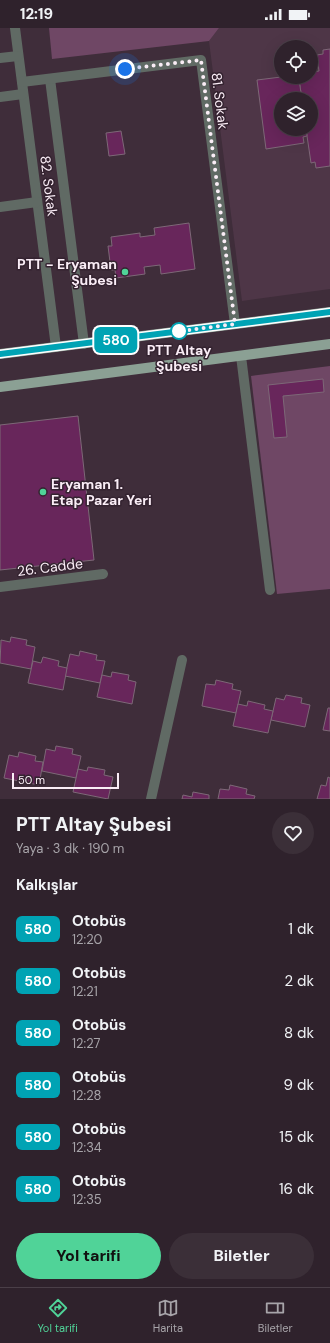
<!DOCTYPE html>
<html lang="tr">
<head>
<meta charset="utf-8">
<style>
	body { margin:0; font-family:"DM Sans",sans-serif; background:#3b2f38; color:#f1f3f6; height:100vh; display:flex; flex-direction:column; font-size:15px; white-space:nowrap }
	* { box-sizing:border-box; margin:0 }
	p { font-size:13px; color:#a7a4a9 }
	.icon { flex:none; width:22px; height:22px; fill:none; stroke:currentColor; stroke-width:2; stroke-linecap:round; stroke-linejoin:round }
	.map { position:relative; height:771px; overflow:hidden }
	.sheet { display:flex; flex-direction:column; background:#2f222c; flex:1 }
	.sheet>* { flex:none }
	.badge { padding:0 8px; border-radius:6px; font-size:14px; line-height:26px }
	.controls { position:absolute; left:274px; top:12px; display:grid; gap:8px }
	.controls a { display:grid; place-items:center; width:44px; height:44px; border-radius:50%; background:#2f222c; box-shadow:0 4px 16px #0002,0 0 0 1px #4a3f48; font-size:20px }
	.scale { position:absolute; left:12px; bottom:10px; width:107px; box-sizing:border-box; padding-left:4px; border:2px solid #faedf6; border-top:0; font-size:11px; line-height:14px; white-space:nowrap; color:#faedf6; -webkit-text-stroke:3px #342330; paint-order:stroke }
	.you { position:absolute; width:20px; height:20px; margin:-10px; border:3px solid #fff; border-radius:50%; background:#1a73e8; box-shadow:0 0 0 6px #1a73e833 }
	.map>.badge { position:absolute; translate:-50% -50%; box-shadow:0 0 0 2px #fff }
	h2 { padding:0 16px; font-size:15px; line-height:36px }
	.round { display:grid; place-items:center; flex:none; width:42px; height:42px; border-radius:21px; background:#3b2f38 }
	.summary { display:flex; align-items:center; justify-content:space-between; height:68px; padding:0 16px }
	h1 { font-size:19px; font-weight:800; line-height:30px }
	.cta { display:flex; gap:8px; margin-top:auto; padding:8px 16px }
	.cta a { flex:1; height:46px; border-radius:24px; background:#50d398; color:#111; font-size:16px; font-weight:800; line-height:46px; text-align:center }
	.cta a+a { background:#3b2f38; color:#f1f3f6 }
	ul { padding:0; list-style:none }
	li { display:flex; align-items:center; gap:12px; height:52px; padding:0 16px }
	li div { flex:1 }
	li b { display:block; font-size:15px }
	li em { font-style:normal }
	li .badge { min-width:44px; font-weight:700; text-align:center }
	.status { display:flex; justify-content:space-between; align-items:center; height:28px; padding:0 20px; background:#2f222c; direction:ltr }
	.status svg { height:11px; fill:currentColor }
	.dock { display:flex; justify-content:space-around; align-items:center; height:56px; border-top:1px solid #4a3f48; background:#2f222c; font-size:11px; color:#a7a4a9 }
	.dock a { display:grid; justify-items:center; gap:2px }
	.dock .active { color:#50d398 }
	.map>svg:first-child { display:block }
</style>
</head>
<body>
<div class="status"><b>12:19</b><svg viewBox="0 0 49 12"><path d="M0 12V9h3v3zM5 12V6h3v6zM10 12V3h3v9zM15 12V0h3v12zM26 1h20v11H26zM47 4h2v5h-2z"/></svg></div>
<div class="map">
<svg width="330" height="771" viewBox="0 0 330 771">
	<rect width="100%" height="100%" fill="#3f2d3a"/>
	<path fill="#4e3647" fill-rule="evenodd" d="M219 0H330V261L242 273 209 13ZM281 19H311V49H281ZM281 71H311V101H281Z"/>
	<g fill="#6f4765">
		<path d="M49 0H219L209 13 52 31Z"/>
		<path d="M330 338V561L277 566 251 348Z"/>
	</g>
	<g fill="#68265b" stroke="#7d6877">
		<path d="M330 21V138L316 140 315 134 311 135 306 101H311V71H302L299 52H303V49H311V44L319 43 317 27 323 26V22Z"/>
		<path d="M281 49H295L296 53 299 52 302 71H281V101H306L307 108 303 109 304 115 266 121 257 52Z"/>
		<path d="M121 103 125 126 109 128 106 105Z"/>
		<path d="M189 195 195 241 161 246 160 237 144 239 145 246 116 250 115 242H111L108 218H112L111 209 140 205V209L155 207 154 200Z"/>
		<path d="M323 351 324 364 283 368 287 409 274 410 268 357Z"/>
		<path d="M78 388 94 532 0 542V397Z"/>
		<path d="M11 609 27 612 26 617 35 619 31 641 0 635 1 612 10 614Z"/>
		<path d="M80 623 97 627 96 632 105 633 100 655 65 648 70 626 79 628Z"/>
		<path d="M43 629 59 633 58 638 67 640 63 662 28 655 33 633 41 635Z"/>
		<path d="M112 644 129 647 128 652 136 654 132 676 97 669 102 647 111 649Z"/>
		<path d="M216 652 233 656 232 661 241 663 236 685 202 678 206 656 215 657Z"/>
		<path d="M286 667 302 670 301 675 310 677 305 699 271 692 276 670 284 672Z"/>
		<path d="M248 673 265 677 264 681 273 683 268 705 233 698 238 676 247 678Z"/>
		<path d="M328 680H330V703L323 702Z"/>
		<path d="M56 718 73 721 72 726 81 728 76 750 42 743 46 721 55 723Z"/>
		<path d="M19 724 36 728 35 733 43 734 39 757 4 750 9 727 18 729Z"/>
		<path d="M88 739 105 742 104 747 113 749 108 771 73 764 78 741 87 743Z"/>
		<path d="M328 749 330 750V771H317L321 757 326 758Z"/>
		<path d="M230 757 247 761 246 766 255 768 254 771H218L220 761 229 762Z"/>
		<path d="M193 764 209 767V771H182L183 767 192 769Z"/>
	</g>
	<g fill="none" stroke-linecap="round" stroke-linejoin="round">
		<g stroke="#606a64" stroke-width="10">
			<path d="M15 0 56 319"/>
			<path d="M0 30 18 28"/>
			<path d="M50 51 84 316"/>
			<path d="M22 54 201 32 235 296"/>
			<path d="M0 69 23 66"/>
			<path d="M0 179 37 174"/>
			<path d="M241 328 270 562"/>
			<path d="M0 559 103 546"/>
			<path d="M151 771 182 632"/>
		</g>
		<g stroke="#8ba094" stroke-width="10">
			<path d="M0 326 330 284"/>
			<path d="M0 359 330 316"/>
		</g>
	</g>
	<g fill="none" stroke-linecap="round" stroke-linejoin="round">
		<defs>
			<path id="line" d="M0 326 330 284"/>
		</defs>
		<use href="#line" stroke="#fff" stroke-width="9"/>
		<use href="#line" stroke="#00a3b4" stroke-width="6"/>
		<path stroke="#faedf6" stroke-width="4" stroke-dasharray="0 7.2" d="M125 41 201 32 235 296 174 304 179 303"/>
	</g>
	<g fill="#50d398" stroke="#342330" stroke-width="1.5">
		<circle cx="125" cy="244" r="4"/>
		<circle cx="43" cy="464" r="4"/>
	</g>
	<circle fill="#fff" stroke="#00a3b4" stroke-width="2" cx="179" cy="303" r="8"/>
	<g text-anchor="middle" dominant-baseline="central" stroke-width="3" stroke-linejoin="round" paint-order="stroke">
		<g font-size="14" fill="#faedf6" stroke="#342330">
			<text transform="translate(220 73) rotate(83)">81. Sokak</text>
			<text transform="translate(49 158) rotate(83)">82. Sokak</text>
			<text transform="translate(50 539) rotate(-7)">26. Cadde</text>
		</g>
		<g font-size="14" font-weight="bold" fill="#faedf6" stroke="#342330" text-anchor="end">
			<text x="117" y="236">PTT - Eryaman<tspan x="117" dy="16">Şubesi</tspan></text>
			<text x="51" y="456" text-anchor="start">Eryaman 1.<tspan x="51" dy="16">Etap Pazar Yeri</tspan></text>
		</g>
		<g font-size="14" font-weight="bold" fill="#faedf6" stroke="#342330">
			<text x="179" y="322">PTT Altay<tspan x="179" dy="16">Şubesi</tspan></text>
		</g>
	</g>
</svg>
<div class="controls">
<a><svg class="icon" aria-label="locate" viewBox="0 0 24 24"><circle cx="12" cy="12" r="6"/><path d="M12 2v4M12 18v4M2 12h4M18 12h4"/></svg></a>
<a><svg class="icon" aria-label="layers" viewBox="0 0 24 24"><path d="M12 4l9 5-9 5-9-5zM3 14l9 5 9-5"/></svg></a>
</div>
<div class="scale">50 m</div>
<div class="you" style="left:125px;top:41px"></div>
<b class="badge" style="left:116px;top:312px;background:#00a3b4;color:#fff">580</b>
</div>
<section class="sheet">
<div class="summary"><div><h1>PTT Altay Şubesi</h1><p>Yaya · 3 dk · 190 m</p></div><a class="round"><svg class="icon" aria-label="heart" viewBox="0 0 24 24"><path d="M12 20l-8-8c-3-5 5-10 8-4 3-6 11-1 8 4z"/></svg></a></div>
<h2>Kalkışlar</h2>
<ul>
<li><span class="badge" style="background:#00a3b4;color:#fff">580</span><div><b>Otobüs</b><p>12:20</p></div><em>1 dk</em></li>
<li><span class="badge" style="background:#00a3b4;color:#fff">580</span><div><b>Otobüs</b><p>12:21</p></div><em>2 dk</em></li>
<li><span class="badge" style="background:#00a3b4;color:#fff">580</span><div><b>Otobüs</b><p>12:27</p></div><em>8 dk</em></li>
<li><span class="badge" style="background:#00a3b4;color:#fff">580</span><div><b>Otobüs</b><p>12:28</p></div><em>9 dk</em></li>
<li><span class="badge" style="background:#00a3b4;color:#fff">580</span><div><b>Otobüs</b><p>12:34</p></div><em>15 dk</em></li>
<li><span class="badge" style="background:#00a3b4;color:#fff">580</span><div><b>Otobüs</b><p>12:35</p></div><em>16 dk</em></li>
</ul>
<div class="cta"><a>Yol tarifi</a><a>Biletler</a></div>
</section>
<nav class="dock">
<a class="active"><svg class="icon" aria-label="directions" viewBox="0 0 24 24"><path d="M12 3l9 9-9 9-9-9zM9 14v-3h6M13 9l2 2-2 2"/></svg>Yol tarifi</a>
<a><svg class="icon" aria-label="map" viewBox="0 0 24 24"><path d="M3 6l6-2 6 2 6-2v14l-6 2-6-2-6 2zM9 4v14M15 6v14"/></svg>Harita</a>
<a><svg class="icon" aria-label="tickets" viewBox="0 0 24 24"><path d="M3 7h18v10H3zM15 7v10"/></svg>Biletler</a>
</nav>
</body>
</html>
